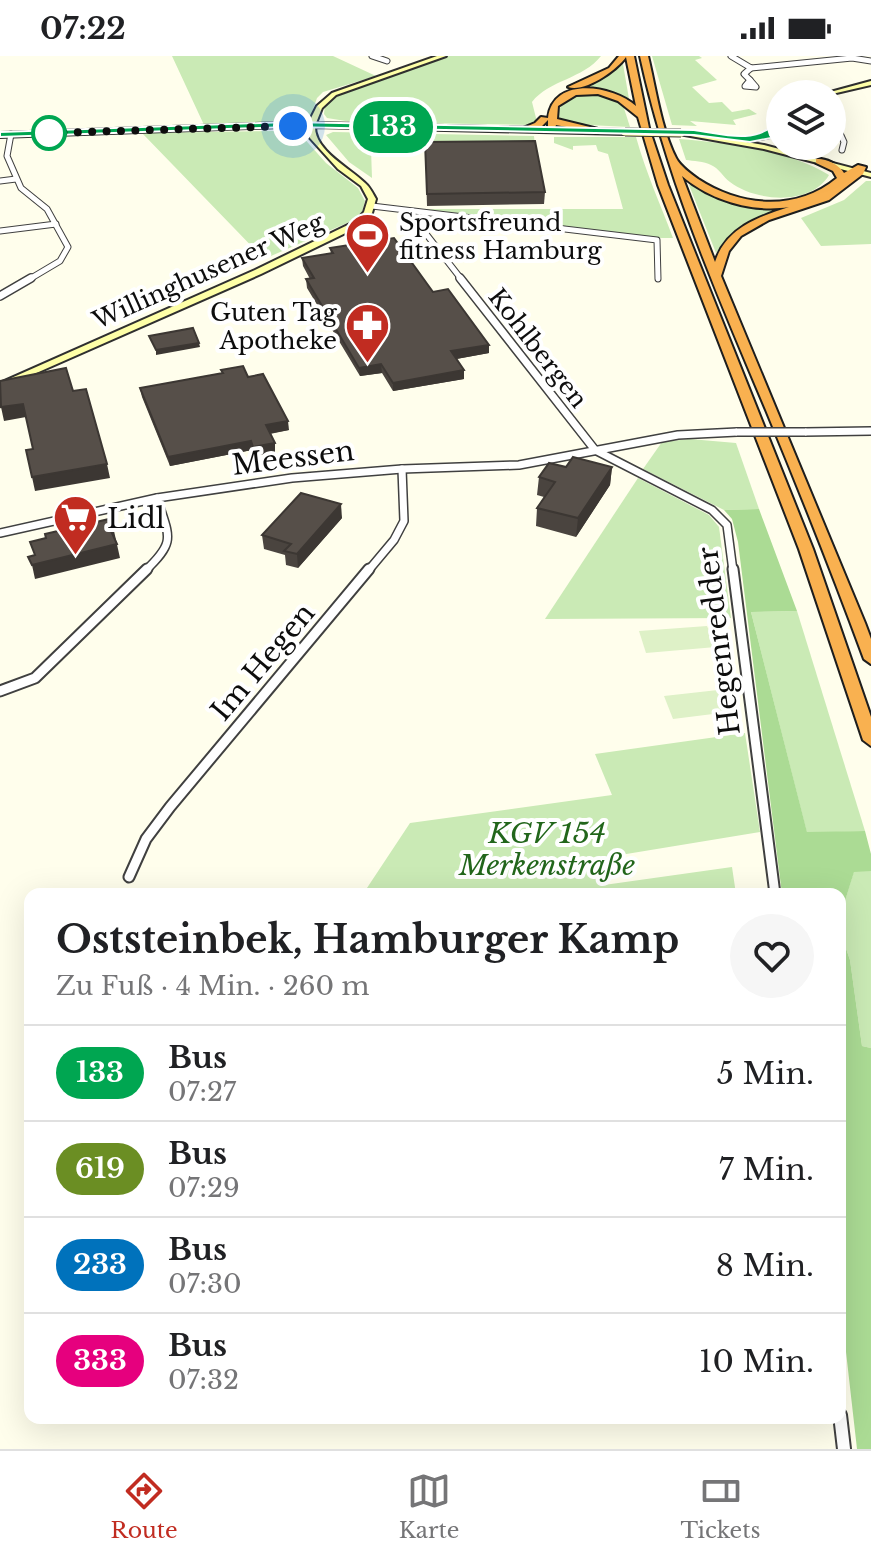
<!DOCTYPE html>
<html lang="de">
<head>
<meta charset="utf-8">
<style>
	body { margin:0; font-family:"Libre Baskerville",serif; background:#f6f6f6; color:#202124; height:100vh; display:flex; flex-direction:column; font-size:30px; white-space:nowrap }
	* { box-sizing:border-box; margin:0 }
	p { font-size:26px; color:#757577 }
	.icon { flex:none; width:44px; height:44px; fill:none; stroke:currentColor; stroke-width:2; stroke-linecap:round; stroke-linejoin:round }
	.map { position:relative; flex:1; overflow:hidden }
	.drawer { position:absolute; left:24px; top:832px; width:822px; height:536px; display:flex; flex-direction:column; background:#fff; border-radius:16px; box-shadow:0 8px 32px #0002 }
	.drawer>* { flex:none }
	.badge { padding:0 16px; border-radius:26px; font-size:28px; line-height:52px }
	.controls { position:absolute; left:766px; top:24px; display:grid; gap:16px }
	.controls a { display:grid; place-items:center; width:80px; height:80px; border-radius:50%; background:#fff; box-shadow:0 8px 32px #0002; font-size:40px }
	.you { position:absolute; width:40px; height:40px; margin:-20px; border:6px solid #fff; border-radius:50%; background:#1a73e8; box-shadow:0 0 0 12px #1a73e833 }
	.map>.badge { position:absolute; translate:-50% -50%; box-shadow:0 0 0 4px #fff }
	.round { display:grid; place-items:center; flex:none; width:84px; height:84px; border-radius:42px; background:#f6f6f6 }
	.summary { display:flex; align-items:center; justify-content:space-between; height:136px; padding:0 32px }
	h1 { font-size:38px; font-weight:800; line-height:60px }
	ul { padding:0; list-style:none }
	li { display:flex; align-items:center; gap:24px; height:96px; padding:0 32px; border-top:2px solid #e0e0e0 }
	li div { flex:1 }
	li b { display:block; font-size:30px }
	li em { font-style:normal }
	li .badge { min-width:88px; font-weight:700; text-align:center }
	.status { display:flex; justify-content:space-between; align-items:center; height:56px; padding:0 40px; background:#fff; direction:ltr }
	.status svg { height:22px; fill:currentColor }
	.menu { display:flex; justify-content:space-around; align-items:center; height:112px; border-top:2px solid #e0e0e0; background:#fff; font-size:22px; color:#757577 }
	.menu a { display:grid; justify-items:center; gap:4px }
	.menu .selected { color:#c12c21 }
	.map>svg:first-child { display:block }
</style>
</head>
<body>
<div class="status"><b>07:22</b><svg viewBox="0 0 49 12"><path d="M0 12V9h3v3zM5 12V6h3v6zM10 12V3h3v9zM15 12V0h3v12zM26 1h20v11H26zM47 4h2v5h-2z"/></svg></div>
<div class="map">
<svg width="871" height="1393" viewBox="0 0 871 1393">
	<rect width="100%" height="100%" fill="#fffeec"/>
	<g fill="#caeab5">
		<path d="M172 0H333L376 20 323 36 317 42 309 65 204 69Z"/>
		<path d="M447 0H601C583 23 549 24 532 46L537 66 533 69 352 66 327 62 324 58 325 48 335 39Z"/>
		<path d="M652 0H699L702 2 695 4 717 24 692 31 709 47 722 46 732 56 749 53 757 58 733 64 736 69 690 65 697 70 672 69Z"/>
		<path d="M623 8 629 43C605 32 580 38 556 41L600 22Z"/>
		<path d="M590 38 604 39 622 46 630 71 567 68 557 64C559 43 572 40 590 38Z"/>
		<path d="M274 75 301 79 326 107 358 132 365 145 362 156 354 164 264 203 142 77Z"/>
		<path d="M333 76 534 80 535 90 371 93 372 122 349 106 326 79Z"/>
		<path d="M554 81H636C646 117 660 147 673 182H656L425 153H623L608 98 598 95 596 89 573 90V94L554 87Z"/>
		<path d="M679 83C727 87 787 93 829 119 811 150 756 146 730 126 723 121 719 112 711 109 704 105 693 105 686 104Z"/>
		<path d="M866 125H871V188L821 190 801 162 844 144Z"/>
		<path d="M691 128 719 143 792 152 736 173 716 197 689 129Z"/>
		<path d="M690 383 736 387 759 453 724 454 643 413 662 386Z"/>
		<path d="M638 422 709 459 719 471 731 562 545 563Z"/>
		<path d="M797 555 865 775 807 777 751 556Z"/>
		<path d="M745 677 760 776 596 803 604 829 732 811 736 838H363L410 767 612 739 595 698Z"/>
		<path d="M854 815H871V992L862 990 850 904 840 875V861Z"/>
	</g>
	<g fill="#abdb94">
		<path d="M759 453 797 555 751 556 807 776 865 775 871 798V815L854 816 840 861V838H782L738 486 732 463 724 454Z"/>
		<path d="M840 875 850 904 862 990 871 992V1393H857L840 1243Z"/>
	</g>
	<g fill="#def1c7">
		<path d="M707 570 716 591 646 597 639 575Z"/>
		<path d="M727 633 737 655 673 663 664 640Z"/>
	</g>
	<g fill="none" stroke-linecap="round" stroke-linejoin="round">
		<defs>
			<g id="street-far3">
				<path d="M372 0 387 5"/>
				<path d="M731 0 751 12 852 2 871 5"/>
				<path d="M750 24 756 31 745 30Z"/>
				<path d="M750 24 744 18 751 12"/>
				<path d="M832 60 844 86 842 94"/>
				<path d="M11 78 7 100 21 132 47 153 68 191 60 205 28 224"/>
				<path d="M0 125 16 123"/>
				<path d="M372 150 657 184 658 223"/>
				<path d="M423 174 462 224"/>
				<path d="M0 175 56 168"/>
			</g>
			<g id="street-far2">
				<path d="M460 222 595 394 712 454 727 469 733 515"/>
				<path d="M0 240 31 222"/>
				<path d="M805 376 871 375"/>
				<path d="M0 477 157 442 292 422 402 413 519 409 678 379 737 376"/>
				<path d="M145 515C177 485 169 481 157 442"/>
				<path d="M368 515 394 484 404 465 402 413"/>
			</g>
			<g id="street-far1">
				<path d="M733 513 775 838"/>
				<path d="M0 635 35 622 147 513"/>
				<path d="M129 821 146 783 170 751 369 513"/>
			</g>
			<path id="street" d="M840 1359 844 1393"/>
			<g id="secondary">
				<path d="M437 0H446L336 39 322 52 316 67 625 74 628 76 625 78 315 71C315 95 350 112 365 127 370 131 373 138 376 143L372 157 362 169 261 218 0 333V327L255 214 356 165 364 156 368 143 361 130 338 113 310 82 308 70 0 81V77L309 66 317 50 332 37Z"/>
				<path d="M871 25V29L832 38H823Z"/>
				<path d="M780 66V73L770 81 750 85 747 83 765 78Z"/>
				<path d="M681 75 764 89 871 117V121L764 93 679 78 678 77Z"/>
			</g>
			<g id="highway">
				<path d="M619 0H634L649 72 668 129 813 493 871 661V690L863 684 799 493 658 129 638 61 618 45 598 38 576 39 558 50 557 63 598 73V77L556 69 554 75H548V64L541 71 527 75 523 72 535 67 541 61 548 62C553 20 612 29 636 50L626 1C616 15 584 37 568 31L609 12Z"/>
				<path d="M640 0H648C656 33 661 72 676 102 680 110 691 118 698 123 741 151 796 156 837 122L833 115 816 107V103C825 102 839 108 844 117L858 109 866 111 863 118 829 144 769 164 741 180 729 195 721 220 865 567 871 583V608L864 603C833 519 800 436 766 354 717 238 667 124 640 0ZM682 120C710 144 752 157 789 151 758 161 726 172 715 206Z"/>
			</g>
		</defs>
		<use href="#street-far3" stroke="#404040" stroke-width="7"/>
		<use href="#street-far2" stroke="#404040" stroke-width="10"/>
		<use href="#street-far1" stroke="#404040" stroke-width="13"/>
		<use href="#street" stroke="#404040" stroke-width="16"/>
		<use href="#secondary" stroke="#2f2f2f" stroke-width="4"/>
		<use href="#highway" stroke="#1e1e1e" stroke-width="4"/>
		<use href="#street-far3" stroke="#fff" stroke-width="5"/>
		<use href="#street-far2" stroke="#fff" stroke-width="7"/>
		<use href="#street-far1" stroke="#fff" stroke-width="9"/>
		<use href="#street" stroke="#fff" stroke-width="12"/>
		<use href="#secondary" fill="#feffa7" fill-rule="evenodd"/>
		<use href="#highway" fill="#f9b150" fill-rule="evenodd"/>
		<defs>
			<path id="street-bridge" d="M737 376H805"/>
			<path id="secondary-bridge" d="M625 76 681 77"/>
		</defs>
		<use href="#street-bridge" stroke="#404040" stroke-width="10" stroke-linecap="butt"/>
		<use href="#secondary-bridge" stroke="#2f2f2f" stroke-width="9" stroke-linecap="butt"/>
		<use href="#street-bridge" stroke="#fff" stroke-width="7"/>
		<use href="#secondary-bridge" stroke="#feffa7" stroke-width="7"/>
	</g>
	<g fill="#4a443f">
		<path d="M425 86 545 136 544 148 427 150Z"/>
		<path d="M330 192 433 236 489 289V297L456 303 464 314V323L393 335 382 317 360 320 307 232 306 223H310L303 210 302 202 331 198Z"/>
		<path d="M221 314 248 321 289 374 270 378 275 396 254 400 252 394 170 410 142 341 140 332 222 318Z"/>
		<path d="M566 411H612L610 429 576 481 536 470 537 452 544 441 537 439 539 421Z"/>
		<path d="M342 462 298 512 286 509 285 499 264 493 262 479Z"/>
	</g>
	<g fill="#3c3733">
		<path d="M199 287 200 291 156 299V294Z"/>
		<path d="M489 289V297L451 304V295Z"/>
		<path d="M381 308 382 317 360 320 359 312Z"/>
		<path d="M464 314V323L393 335V327Z"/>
		<path d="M23 348 26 361 4 365 1 351Z"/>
		<path d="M288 365 289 374 267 378 266 369Z"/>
		<path d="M251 385 252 394 170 410 168 401Z"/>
		<path d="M275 387V396L254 400 253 391Z"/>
		<path d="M107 408 110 422 35 435 32 421Z"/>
		<path d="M612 411 610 429 576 481 578 462Z"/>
		<path d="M341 448 342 462 298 512 297 498Z"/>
		<path d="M111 475H114L120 502 35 523 32 509Z"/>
	</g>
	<g fill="#564f49" stroke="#3c3733" stroke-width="2">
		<path d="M535 85 545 136 427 138 425 86Z"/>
		<path d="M394 182 433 236 448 233 489 289 451 295 464 314 393 327 381 308 359 312 306 223 314 222 302 202 333 197 330 192Z"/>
		<path d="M193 272 199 287 156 294 149 280Z"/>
		<path d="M243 310 248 321 263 318 288 365 266 369 275 387 253 391 251 385 168 401 140 332 223 317 221 314Z"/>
		<path d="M66 312 73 335 86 333 107 408 32 421 26 394 33 393 23 348 1 351 0 325Z"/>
		<path d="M573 401 612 411 578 462 537 452 555 426 539 421 549 407 566 411Z"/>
		<path d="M301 437 341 448 297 498 284 495 291 488 262 479Z"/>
		<path d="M109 463 114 475H111L117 488 32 509 28 501 35 499 30 486 46 482 45 478Z"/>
	</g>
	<path fill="#00a651" stroke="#fff" stroke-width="2" d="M288 66 694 74C724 78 754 89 777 66L784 68 771 82 750 86 694 79 288 71 0 81V76Z"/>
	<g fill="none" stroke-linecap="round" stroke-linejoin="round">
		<path stroke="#0d0d0d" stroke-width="8" stroke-dasharray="0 14.4" d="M49 77 293 70"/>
	</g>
	<defs>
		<symbol id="stadium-pin" viewBox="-11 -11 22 30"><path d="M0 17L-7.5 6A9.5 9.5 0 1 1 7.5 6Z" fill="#c12c21" stroke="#fff"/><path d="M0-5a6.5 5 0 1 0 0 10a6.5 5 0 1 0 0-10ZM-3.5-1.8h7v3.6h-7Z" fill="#fff"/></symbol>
		<symbol id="pharmacy-pin" viewBox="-11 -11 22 30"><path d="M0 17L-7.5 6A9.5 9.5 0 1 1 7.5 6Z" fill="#c12c21" stroke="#fff"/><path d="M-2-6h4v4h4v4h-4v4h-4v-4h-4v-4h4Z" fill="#fff"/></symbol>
		<symbol id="supermarket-pin" viewBox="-11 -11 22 30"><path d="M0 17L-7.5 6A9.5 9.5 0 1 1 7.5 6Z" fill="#c12c21" stroke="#fff"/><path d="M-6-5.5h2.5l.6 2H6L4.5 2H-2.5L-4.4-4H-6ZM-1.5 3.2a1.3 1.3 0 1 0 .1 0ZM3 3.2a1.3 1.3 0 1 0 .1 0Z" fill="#fff"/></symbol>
	</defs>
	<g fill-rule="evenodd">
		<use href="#stadium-pin" x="342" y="154" width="51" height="69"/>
		<use href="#pharmacy-pin" x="342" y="244" width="51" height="69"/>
		<use href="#supermarket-pin" x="50" y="436" width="51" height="69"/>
	</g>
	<circle fill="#fff" stroke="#00a651" stroke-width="4" cx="49" cy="77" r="16"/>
	<g text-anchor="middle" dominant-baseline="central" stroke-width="8" stroke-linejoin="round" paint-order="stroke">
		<g font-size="24" fill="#0d0d0d" stroke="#fff" text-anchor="start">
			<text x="399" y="166">Sportsfreund<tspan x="399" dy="28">fitness Hamburg</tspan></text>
			<text x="337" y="256" text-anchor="end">Guten Tag<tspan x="337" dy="28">Apotheke</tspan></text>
		</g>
		<g font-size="24" fill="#0d0d0d" stroke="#fff">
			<text transform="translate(208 215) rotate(-24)">Willinghusener Weg</text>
			<text transform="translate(538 292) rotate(52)">Kohlbergen</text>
		</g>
		<g font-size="28" fill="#0d0d0d" stroke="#fff">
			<text transform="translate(293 402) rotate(-7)">Meessen</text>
			<text transform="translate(719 585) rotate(-97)">Hegenredder</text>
			<text transform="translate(263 606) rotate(-50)">Im Hegen</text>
		</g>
		<g font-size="28" fill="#0d0d0d" stroke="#fff" text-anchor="start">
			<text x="107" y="462">Lidl</text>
		</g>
		<g font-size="28" font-style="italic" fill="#22661b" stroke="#fff">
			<text x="547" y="777">KGV 154<tspan x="547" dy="32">Merkenstraße</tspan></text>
		</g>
	</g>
</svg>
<div class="controls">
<a><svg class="icon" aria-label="layers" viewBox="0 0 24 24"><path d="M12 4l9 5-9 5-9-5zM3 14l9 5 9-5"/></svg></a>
</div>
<div class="you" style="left:293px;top:70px"></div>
<b class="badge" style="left:393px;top:71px;background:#00a651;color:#fff">133</b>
<section class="drawer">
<div class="summary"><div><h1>Oststeinbek, Hamburger Kamp</h1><p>Zu Fuß · 4 Min. · 260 m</p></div><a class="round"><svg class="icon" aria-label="heart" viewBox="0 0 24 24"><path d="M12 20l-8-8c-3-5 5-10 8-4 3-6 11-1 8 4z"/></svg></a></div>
<ul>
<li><span class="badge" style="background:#00a651;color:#fff">133</span><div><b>Bus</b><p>07:27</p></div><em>5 Min.</em></li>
<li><span class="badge" style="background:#6b8e23;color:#fff">619</span><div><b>Bus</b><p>07:29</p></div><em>7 Min.</em></li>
<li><span class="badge" style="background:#0072bc;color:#fff">233</span><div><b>Bus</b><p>07:30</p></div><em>8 Min.</em></li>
<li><span class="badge" style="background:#e6007e;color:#fff">333</span><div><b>Bus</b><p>07:32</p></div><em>10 Min.</em></li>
</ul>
</section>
</div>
<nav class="menu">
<a class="selected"><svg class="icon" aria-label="directions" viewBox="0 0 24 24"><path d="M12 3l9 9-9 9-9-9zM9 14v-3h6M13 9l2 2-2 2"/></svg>Route</a>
<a><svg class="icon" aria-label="map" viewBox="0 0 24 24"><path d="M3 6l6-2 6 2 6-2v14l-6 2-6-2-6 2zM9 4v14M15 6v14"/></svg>Karte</a>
<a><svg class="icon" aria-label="tickets" viewBox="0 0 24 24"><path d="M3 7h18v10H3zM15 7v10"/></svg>Tickets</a>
</nav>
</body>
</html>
